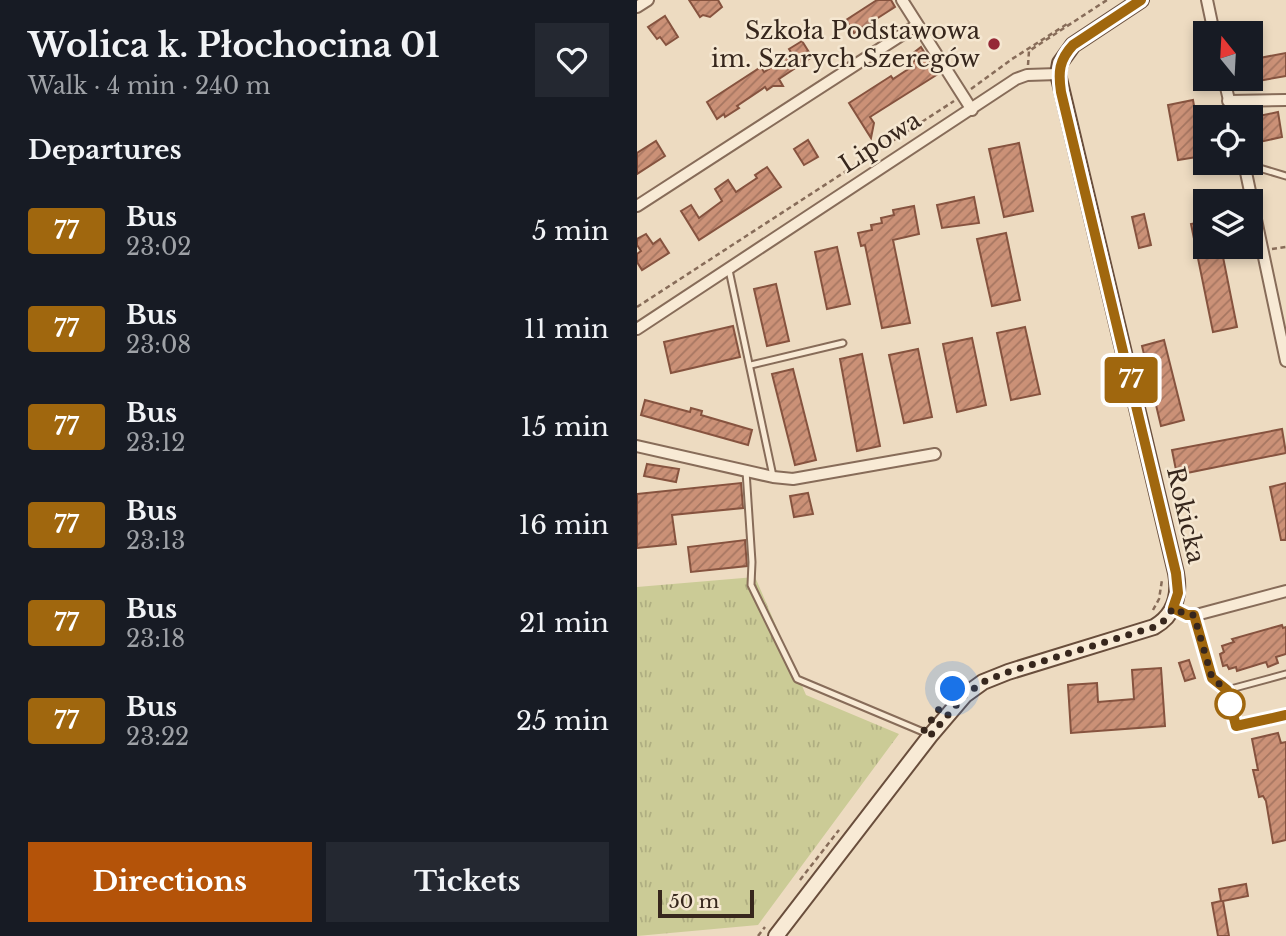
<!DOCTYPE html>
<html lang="en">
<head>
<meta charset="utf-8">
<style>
	body { margin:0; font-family:"Libre Baskerville",serif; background:#242831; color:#f1f3f6; height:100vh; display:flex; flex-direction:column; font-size:26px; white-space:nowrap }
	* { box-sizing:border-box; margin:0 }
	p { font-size:23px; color:#9ea1a6 }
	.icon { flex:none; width:38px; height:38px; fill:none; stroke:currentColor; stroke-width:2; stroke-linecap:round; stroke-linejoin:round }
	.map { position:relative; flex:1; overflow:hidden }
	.side { display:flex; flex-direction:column; background:#171b24; width:637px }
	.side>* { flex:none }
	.badge { padding:0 14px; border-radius:5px; font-size:24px; line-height:46px }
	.needle { width:46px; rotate:342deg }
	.tools { position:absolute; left:556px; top:21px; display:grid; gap:14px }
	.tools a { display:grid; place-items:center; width:70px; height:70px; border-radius:0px; background:#171b24; box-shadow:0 4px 10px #0003; font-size:35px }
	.scale { position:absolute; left:21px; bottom:18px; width:96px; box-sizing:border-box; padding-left:7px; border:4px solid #37271d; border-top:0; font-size:19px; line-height:24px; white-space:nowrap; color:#37271d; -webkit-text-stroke:5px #f5e7d1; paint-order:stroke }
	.you { position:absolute; width:35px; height:35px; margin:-18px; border:5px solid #fff; border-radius:50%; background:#1a73e8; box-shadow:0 0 0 10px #1a73e833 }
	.map>.badge { position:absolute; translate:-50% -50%; box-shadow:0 0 0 4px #fff }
	h2 { padding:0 28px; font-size:26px; line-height:63px }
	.round { display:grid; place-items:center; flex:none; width:74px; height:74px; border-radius:0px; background:#242831 }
	.headline { display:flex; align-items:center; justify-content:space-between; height:119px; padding:0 28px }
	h1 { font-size:33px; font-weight:700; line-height:52px }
	.cta { display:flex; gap:14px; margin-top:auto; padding:14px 28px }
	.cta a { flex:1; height:80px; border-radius:0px; background:#b45309; color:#fff; font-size:28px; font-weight:700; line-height:80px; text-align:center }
	.cta a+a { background:#242831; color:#f1f3f6 }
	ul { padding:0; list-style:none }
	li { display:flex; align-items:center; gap:21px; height:98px; padding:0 28px }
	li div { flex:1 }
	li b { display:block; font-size:26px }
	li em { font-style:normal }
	li .badge { min-width:77px; font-weight:700; text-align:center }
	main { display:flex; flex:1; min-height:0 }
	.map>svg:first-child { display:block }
</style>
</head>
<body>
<main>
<section class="side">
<div class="headline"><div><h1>Wolica k. Płochocina 01</h1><p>Walk · 4 min · 240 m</p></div><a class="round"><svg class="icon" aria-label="heart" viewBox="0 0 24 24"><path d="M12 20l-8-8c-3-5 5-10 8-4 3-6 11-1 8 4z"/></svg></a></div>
<h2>Departures</h2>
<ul>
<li><span class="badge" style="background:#a0670e;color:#fff">77</span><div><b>Bus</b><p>23:02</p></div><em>5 min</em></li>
<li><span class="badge" style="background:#a0670e;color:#fff">77</span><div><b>Bus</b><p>23:08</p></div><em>11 min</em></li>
<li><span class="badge" style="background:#a0670e;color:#fff">77</span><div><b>Bus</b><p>23:12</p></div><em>15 min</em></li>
<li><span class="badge" style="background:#a0670e;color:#fff">77</span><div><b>Bus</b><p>23:13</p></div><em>16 min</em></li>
<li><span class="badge" style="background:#a0670e;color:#fff">77</span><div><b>Bus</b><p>23:18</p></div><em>21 min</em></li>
<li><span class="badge" style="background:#a0670e;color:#fff">77</span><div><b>Bus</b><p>23:22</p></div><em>25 min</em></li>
</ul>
<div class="cta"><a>Directions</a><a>Tickets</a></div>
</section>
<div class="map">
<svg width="649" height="936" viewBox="0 0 649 936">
	<defs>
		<pattern id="grass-tufts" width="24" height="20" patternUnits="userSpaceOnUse" patternTransform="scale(1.75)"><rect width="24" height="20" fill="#cbcb96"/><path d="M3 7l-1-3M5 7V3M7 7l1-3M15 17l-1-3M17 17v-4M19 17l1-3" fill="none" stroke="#afae81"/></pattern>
		<pattern id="building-hatch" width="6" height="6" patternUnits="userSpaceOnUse" patternTransform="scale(1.75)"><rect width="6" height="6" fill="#cb9177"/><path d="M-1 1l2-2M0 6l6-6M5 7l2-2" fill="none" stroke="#a67661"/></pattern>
	</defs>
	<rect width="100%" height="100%" fill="#eddbc1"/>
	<path fill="url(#grass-tufts)" d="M118 577 169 695 262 734 121 925 0 936V587Z"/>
	<g fill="url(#building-hatch)" stroke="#86533f" stroke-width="2">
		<path d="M52 0H81L85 7 73 17 66 15 63 17Z"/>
		<path d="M240 0H254L258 7 217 33 209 20Z"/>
		<path d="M28 16 41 37 29 45 23 37 20 39 11 27Z"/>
		<path d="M165 41 175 57 142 79 146 86H136L130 90 128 87 100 106 102 108 88 117 87 114 80 119 70 102 124 67 127 72 155 54 152 49Z"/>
		<path d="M284 47 301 74 233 117 237 123 234 138 212 103 254 76 256 79 276 66 274 63 279 60 275 54Z"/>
		<path d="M649 53V76L621 81 617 59Z"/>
		<path d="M556 100 560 123 564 122 566 132 562 133 566 156 541 160 531 105Z"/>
		<path d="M641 112 645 137 622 142 617 117Z"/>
		<path d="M171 140 181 157 167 165 157 149Z"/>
		<path d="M19 141 28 156 0 174V153Z"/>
		<path d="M382 143 396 211 367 217 352 149Z"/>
		<path d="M130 167 144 187 62 240 44 211 54 205 62 218 85 201 78 189 91 180 99 192 120 178 118 175Z"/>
		<path d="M337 197 342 223 305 228 300 205Z"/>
		<path d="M277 206 282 234 256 240 273 323 245 328 228 245 224 246 221 233 235 230 234 225 245 223 244 218 257 215 256 210Z"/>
		<path d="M507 214 514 245 502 248 495 217Z"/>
		<path d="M569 221V247H584L600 327 576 332 554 224Z"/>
		<path d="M369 233 383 300 355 306 340 239Z"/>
		<path d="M9 234 16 244 23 239 32 253 5 270 0 262V254L4 251 0 245V239Z"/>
		<path d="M200 247 213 304 190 309 178 252Z"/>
		<path d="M139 284 152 341 130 346 117 289Z"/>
		<path d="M96 326 103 357 34 373 27 342Z"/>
		<path d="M388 327 403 394 374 400 360 333Z"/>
		<path d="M335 338 349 405 320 412 306 344Z"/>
		<path d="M527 340 547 420 524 426 505 346Z"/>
		<path d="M281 349 295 417 267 423 252 355Z"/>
		<path d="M225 354 243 446 220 451 203 359Z"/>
		<path d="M156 369 179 460 158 465 135 374Z"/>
		<path d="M8 400 53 412 54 408 65 411 64 415 115 430 111 445 4 415Z"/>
		<path d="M645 429 649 453 540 475 535 450Z"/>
		<path d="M10 464 42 469 39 482 7 476Z"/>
		<path d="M104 483 106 508 35 515 39 544 0 548V494Z"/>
		<path d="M649 483V540H644L633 487Z"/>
		<path d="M171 493 176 514 157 517 153 496Z"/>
		<path d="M108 540 110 566 54 572 51 547Z"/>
		<path d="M645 625 646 628 649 627V654L639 657 641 663 631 667 629 662 600 671 599 667 592 669 590 665 586 666 583 654 587 652 585 646 597 642 595 639Z"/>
		<path d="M552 660 558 678 548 681 542 663Z"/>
		<path d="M524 668 528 726 434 733 431 685 460 683 461 702 497 699 495 670Z"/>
		<path d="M641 733 644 743 649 742V840L636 843 629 801 626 796 622 797 620 787 616 770H621L615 739Z"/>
		<path d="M609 884 611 896 586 901 592 936H581L575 903 584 901 582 889Z"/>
	</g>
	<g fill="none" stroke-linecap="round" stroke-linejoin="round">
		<defs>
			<g id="service">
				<path d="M609 164 649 176"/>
				<path d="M92 270 136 476"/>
				<path d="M114 365 206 343"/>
				<path d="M109 471 115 562 114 585 160 679 291 734"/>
				<path d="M557 616 575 678 590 690 599 726 649 715"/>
				<path d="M590 690 649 674"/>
			</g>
			<g id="minor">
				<path d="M265 0 335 110"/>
				<path d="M570 0 577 33"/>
				<path d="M0 7 11 0"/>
				<path d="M587 79 596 117"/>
				<path d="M591 101 649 100"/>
				<path d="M607 163 649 361"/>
				<path d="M0 206 280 25"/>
				<path d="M0 329 379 79 390 75 421 74"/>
				<path d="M0 446 136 477 156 479 298 454"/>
				<path d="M536 608 550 615H559L649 591"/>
			</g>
			<path id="secondary" d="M139 936 293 736 328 695 346 682 371 672 517 627C538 615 543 595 539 573L421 74 423 63 436 45 504 0"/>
		</defs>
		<use href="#service" stroke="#876c59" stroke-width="9"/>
		<use href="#minor" stroke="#876c59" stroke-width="14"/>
		<use href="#secondary" stroke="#694e3c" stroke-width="18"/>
		<g stroke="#876c59" stroke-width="2.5" stroke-dasharray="5 3.5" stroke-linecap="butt">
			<path d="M391 65 392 51 470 0"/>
			<path d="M334 89 375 59 430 24"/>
			<path d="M635 249 649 247"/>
			<path d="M0 307 317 101"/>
			<path d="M516 610 522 599 525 580"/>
			<path d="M163 880 202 830"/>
			<path d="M121 936 128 927"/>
		</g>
		<use href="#service" stroke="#f8ead5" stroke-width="5"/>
		<use href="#minor" stroke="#f8ead5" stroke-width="10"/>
		<use href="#secondary" stroke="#f8ead5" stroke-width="14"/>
	</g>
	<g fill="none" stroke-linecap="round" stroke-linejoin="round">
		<defs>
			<path id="line" d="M504 0 436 45C422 60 421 72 424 92L539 573 541 593 536 608 550 615H557L575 678 590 690 599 726 649 715"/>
		</defs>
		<use href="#line" stroke="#fff" stroke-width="16"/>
		<use href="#line" stroke="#a0670e" stroke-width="10"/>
		<path stroke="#37271d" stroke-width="7" stroke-dasharray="0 12.6" d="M316 689 286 732 293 736 328 695 346 682 371 672 517 627 528 620 536 608 550 615H557L575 678 590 690 594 707 593 704"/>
	</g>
	<circle fill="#952936" stroke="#f5e7d1" stroke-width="2.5" cx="357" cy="44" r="7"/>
	<circle fill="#fff" stroke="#a0670e" stroke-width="3.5" cx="593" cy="704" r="14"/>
	<g text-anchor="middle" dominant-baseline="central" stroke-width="5" stroke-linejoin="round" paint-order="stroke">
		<g font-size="24" fill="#37271d" stroke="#f5e7d1" text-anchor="end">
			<text x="343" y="30">Szkoła Podstawowa<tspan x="343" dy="28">im. Szarych Szeregów</tspan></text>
		</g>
		<g font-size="24" fill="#37271d" stroke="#f5e7d1">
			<text transform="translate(243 142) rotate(-33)">Lipowa</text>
			<text transform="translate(549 515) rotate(77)">Rokicka</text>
		</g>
	</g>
</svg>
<div class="tools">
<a><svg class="needle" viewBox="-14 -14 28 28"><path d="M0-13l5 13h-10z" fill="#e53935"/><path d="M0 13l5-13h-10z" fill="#9ea1a6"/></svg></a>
<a><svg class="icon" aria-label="locate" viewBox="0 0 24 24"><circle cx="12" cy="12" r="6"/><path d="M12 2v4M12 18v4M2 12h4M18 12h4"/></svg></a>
<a><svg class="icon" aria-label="layers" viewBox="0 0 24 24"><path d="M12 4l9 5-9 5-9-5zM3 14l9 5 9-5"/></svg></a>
</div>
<div class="scale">50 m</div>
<div class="you" style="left:316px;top:689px"></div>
<b class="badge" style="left:494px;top:380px;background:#a0670e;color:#fff">77</b>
</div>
</main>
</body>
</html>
